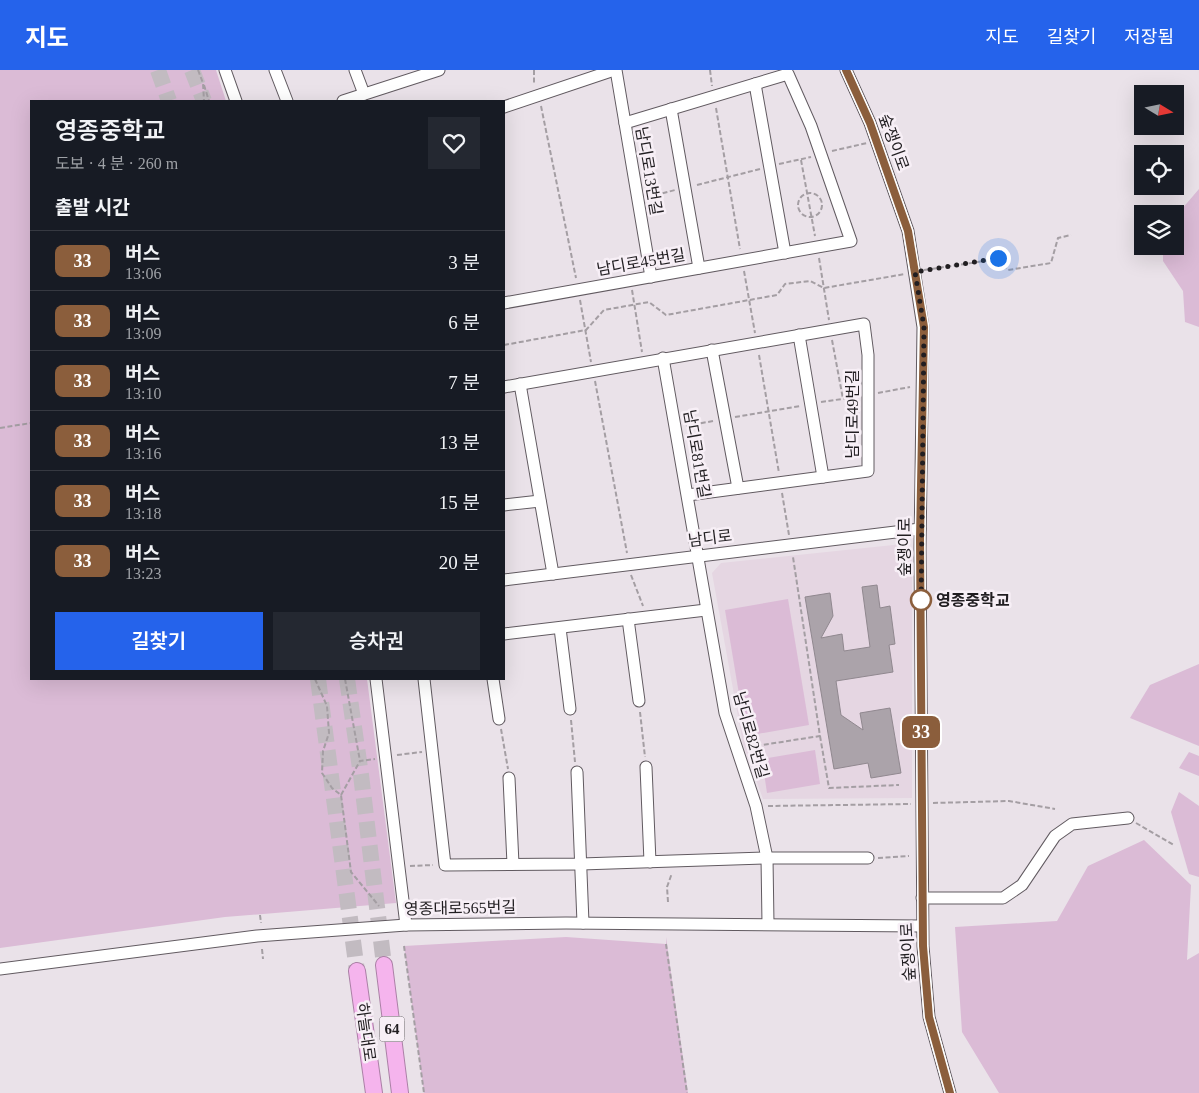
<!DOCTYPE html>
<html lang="ko">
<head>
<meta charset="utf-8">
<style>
	body { margin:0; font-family:"Times New Roman","Noto Sans KR",serif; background:#242831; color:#f1f3f6; height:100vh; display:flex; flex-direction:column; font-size:19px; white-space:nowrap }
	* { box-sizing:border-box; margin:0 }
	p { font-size:16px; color:#9ea1a6 }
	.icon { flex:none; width:28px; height:28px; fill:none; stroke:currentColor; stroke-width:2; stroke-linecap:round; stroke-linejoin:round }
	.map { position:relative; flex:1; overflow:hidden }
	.side { position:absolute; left:30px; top:30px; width:475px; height:580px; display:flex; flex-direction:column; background:#171b24; border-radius:0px; box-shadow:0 5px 20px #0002 }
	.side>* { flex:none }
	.badge { padding:0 10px; border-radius:8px; font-size:18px; line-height:32px }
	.needle { width:32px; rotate:100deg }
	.buttons { position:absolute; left:1134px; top:15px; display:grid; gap:10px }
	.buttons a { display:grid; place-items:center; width:50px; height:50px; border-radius:0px; background:#171b24; box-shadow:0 5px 20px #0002; font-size:25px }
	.you { position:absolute; width:25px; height:25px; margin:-12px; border:4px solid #fff; border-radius:50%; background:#1a73e8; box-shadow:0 0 0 8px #1a73e833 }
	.map>.badge { position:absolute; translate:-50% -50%; box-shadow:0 0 0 2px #fff }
	h2 { padding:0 25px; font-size:19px; line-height:45px }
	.round { display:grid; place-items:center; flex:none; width:52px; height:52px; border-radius:0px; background:#242831 }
	.overview { display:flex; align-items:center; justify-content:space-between; height:85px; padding:0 25px }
	h1 { font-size:24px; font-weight:600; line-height:38px }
	.primary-button { display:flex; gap:10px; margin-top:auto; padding:10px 25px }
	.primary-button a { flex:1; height:58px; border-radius:0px; background:#2563eb; color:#fff; font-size:20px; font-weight:600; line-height:58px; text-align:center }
	.primary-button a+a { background:#242831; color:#f1f3f6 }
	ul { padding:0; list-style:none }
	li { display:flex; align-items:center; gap:15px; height:60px; padding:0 25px; border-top:1px solid #363941 }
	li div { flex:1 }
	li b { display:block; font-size:19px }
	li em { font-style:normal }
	li .badge { min-width:55px; font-weight:700; text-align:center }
	header { display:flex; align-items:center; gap:30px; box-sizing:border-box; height:70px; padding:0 25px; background:#2563eb; color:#fff }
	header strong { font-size:24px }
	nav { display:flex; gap:28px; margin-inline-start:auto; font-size:18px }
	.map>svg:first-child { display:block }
</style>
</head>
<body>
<header>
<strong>지도</strong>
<nav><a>지도</a><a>길찾기</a><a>저장됨</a></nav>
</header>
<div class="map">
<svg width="1199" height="1023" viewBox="0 0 1199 1023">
	<rect width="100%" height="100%" fill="#eae2e9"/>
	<path fill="#e5d6e2" d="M903 474 912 483V728L763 729 743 674 712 503 721 493Z"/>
	<g fill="#dbbbd6">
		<path d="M0 0H216L226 31H31V609H367L396 833 225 847 0 878Z"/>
		<path d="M1199 119V257L1185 252 1183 221 1163 191V176H1175V147Z"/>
		<path d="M788 529 809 655 746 666 725 540Z"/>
		<path d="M1199 594V676L1130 648 1150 615Z"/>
		<path d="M815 680 820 714 767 723 762 689Z"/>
		<path d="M1189 682 1199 686V706L1179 698Z"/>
		<path d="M1179 722 1199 736V807L1189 804 1171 742Z"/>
		<path d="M1144 770 1191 815 1187 890 1199 883V1023H999L962 962 955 857 1057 851 1088 796Z"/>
		<path d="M566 867 666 874V867L688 1023H424L404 876Z"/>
	</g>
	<path fill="#aba3aa" stroke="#90888f" d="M877 515 880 538 890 536 895 574 889 575 893 602 836 611 841 645 863 660 860 643 890 638 901 703 871 708 868 693 834 699 805 527 830 523 833 546 821 568 842 564 844 581 870 577 862 517Z"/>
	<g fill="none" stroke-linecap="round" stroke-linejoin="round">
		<g stroke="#c2bbc1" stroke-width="16" stroke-dasharray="16 8" stroke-linecap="butt">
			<path d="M158 0 169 31"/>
			<path d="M192 0 204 31"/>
			<path d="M318 609 357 901"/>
			<path d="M347 609 361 705 384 895"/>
		</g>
		<defs>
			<g id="minor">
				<path d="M225 0 236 31"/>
				<path d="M275 0 287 31"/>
				<path d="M355 0 364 24"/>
				<path d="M616 0 651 207"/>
				<path d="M846 0 870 53 908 161 923 257 920 479 923 876 929 947 950 1023"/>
				<path d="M755 14 785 183"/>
				<path d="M343 31 439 0"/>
				<path d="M504 37 614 0"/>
				<path d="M671 39 699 198"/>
				<path d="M504 233 851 171 811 56 788 4 625 53"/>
				<path d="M799 265 823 407"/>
				<path d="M712 280 738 418"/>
				<path d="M663 288 725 643 756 736 767 788 768 854"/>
				<path d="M520 314 553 504"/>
				<path d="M504 317 864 254 868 285V401L688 425"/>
				<path d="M504 435 540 431"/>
				<path d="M504 510 920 459"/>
				<path d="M628 549 639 631"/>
				<path d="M560 558 570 639"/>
				<path d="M504 564 706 540"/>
				<path d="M376 609 406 855"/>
				<path d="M424 609 445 795 581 794 767 788H868"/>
				<path d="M493 609 499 649"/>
				<path d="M646 697 650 792"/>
				<path d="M577 702 583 853"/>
				<path d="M509 708 513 794"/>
				<path d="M922 828H1003L1022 815 1055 766 1072 754 1128 748"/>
				<path d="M0 899 257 866 406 855 566 853 922 856"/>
			</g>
			<g id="highway">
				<path d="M384 895 400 1023"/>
				<path d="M357 901 374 1023"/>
			</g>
		</defs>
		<use href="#minor" stroke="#615a60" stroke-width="13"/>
		<use href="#highway" stroke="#ab80a6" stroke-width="18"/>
		<g stroke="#a49ea3" stroke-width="2" stroke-dasharray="5 2.5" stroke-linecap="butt">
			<path d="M198 0 203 13 204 31"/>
			<path d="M534 0V15"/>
			<path d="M710 0 712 16"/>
			<path d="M204 15 209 31"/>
			<path d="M541 36 576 208"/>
			<path d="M716 38 740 179"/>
			<path d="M832 81 867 73"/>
			<path d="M801 90 815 166"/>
			<path d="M779 94 811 87"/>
			<path d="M697 115 760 99"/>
			<circle cx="810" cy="135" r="12"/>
			<path d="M648 127 675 120"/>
			<path d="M819 188 829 250"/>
			<path d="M924 200 998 189 1008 200 1051 193 1058 168 1071 165"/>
			<path d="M744 201 755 263"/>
			<path d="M632 220 642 282"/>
			<path d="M580 230 591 292"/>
			<path d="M832 270 843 329"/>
			<path d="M504 275 586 260 604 240 649 232 666 245 777 225 785 214 810 211 824 218 905 204"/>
			<path d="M759 285 779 403"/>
			<path d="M595 311 627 483"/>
			<path d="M878 323 910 317"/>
			<path d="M821 332 856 327"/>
			<path d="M735 347 800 336"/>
			<path d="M686 356 713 351"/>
			<path d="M0 358 31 353"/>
			<path d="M782 423 789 465"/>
			<path d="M631 505 643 536"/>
			<path d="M315 609 327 636 329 663 323 681 322 703 332 718 341 725 351 802 379 836"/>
			<path d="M345 609 360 691"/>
			<path d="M640 642 645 687"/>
			<path d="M571 650 575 692"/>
			<path d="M501 659 508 699"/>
			<path d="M820 666 829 718 899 715"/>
			<path d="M749 677 820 666 793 487"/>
			<path d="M397 685 422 682"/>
			<path d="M341 725 360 691 375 689"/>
			<path d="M933 733 1009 731 1055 739"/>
			<path d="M768 736 911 734"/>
			<path d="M1136 753 1174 775"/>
			<path d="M878 788 909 786"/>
			<path d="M410 796 433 795"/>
			<path d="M668 832 667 817 672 803"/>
			<path d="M260 845 261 853"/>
			<path d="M666 874 687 1023"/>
			<path d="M404 876 424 1023"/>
			<path d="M262 879 263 889"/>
		</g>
		<use href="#minor" stroke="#fff" stroke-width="11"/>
		<use href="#highway" stroke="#f5b4ed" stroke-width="16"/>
	</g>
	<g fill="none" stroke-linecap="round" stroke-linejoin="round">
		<defs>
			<path id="line" d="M846 0 870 53 908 161 924 257 920 469 923 876 929 947 950 1023"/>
		</defs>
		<use href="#line" stroke="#fff" stroke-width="11"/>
		<use href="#line" stroke="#8b5e3c" stroke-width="8"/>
		<path stroke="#211e21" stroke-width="5" stroke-dasharray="0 9" d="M921 530V538L924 257 915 202 998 188"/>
	</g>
	<circle fill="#fff" stroke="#8b5e3c" stroke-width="2.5" cx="921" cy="530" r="10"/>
	<g text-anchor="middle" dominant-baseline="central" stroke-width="5" stroke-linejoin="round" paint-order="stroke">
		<rect fill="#f7eff6" stroke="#615d61" stroke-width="1" x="379.5" y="946.5" width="25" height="25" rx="4"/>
		<g font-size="15" font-weight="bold" fill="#211e21">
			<text x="392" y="959">64</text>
		</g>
		<g font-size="16" fill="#211e21" stroke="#f7eff6">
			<text transform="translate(894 72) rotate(70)">숲쟁이로</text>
			<text transform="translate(649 101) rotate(80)">남디로13번길</text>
			<text transform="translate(641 192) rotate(-10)">남디로45번길</text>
			<text transform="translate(852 344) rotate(-90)">남디로49번길</text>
			<text transform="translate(697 384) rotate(80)">남디로81번길</text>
			<text transform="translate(710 468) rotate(-7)">남디로</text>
			<text transform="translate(904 477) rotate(-90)">숲쟁이로</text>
			<text transform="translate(751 665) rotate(74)">남디로82번길</text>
			<text transform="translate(460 838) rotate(-1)">영종대로565번길</text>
			<text transform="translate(908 882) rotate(-93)">숲쟁이로</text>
			<text transform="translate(366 962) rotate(82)">하늘대로</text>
		</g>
		<g font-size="16" font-weight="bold" fill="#211e21" stroke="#f7eff6" text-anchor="start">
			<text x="936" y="530">영종중학교</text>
		</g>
	</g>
</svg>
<div class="buttons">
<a><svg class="needle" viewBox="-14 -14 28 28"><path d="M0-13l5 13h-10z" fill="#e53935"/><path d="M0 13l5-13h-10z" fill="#9ea1a6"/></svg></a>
<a><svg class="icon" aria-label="locate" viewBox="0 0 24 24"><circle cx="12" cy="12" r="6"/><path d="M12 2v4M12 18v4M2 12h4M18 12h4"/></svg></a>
<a><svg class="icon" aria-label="layers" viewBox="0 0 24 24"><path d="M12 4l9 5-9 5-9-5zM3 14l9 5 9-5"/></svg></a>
</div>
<div class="you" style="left:998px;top:188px"></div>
<b class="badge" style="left:921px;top:662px;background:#8b5e3c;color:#fff">33</b>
<section class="side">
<div class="overview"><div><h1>영종중학교</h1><p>도보 · 4 분 · 260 m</p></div><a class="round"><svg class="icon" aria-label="heart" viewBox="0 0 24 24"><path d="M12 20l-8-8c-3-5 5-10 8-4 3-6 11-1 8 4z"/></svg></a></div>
<h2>출발 시간</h2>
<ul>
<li><span class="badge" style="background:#8b5e3c;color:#fff">33</span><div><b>버스</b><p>13:06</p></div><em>3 분</em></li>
<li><span class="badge" style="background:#8b5e3c;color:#fff">33</span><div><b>버스</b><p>13:09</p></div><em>6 분</em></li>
<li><span class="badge" style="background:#8b5e3c;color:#fff">33</span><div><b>버스</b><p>13:10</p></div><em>7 분</em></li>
<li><span class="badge" style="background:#8b5e3c;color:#fff">33</span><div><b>버스</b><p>13:16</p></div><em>13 분</em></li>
<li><span class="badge" style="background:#8b5e3c;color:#fff">33</span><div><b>버스</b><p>13:18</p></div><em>15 분</em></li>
<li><span class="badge" style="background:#8b5e3c;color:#fff">33</span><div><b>버스</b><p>13:23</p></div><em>20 분</em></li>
</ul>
<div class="primary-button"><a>길찾기</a><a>승차권</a></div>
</section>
</div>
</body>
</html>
